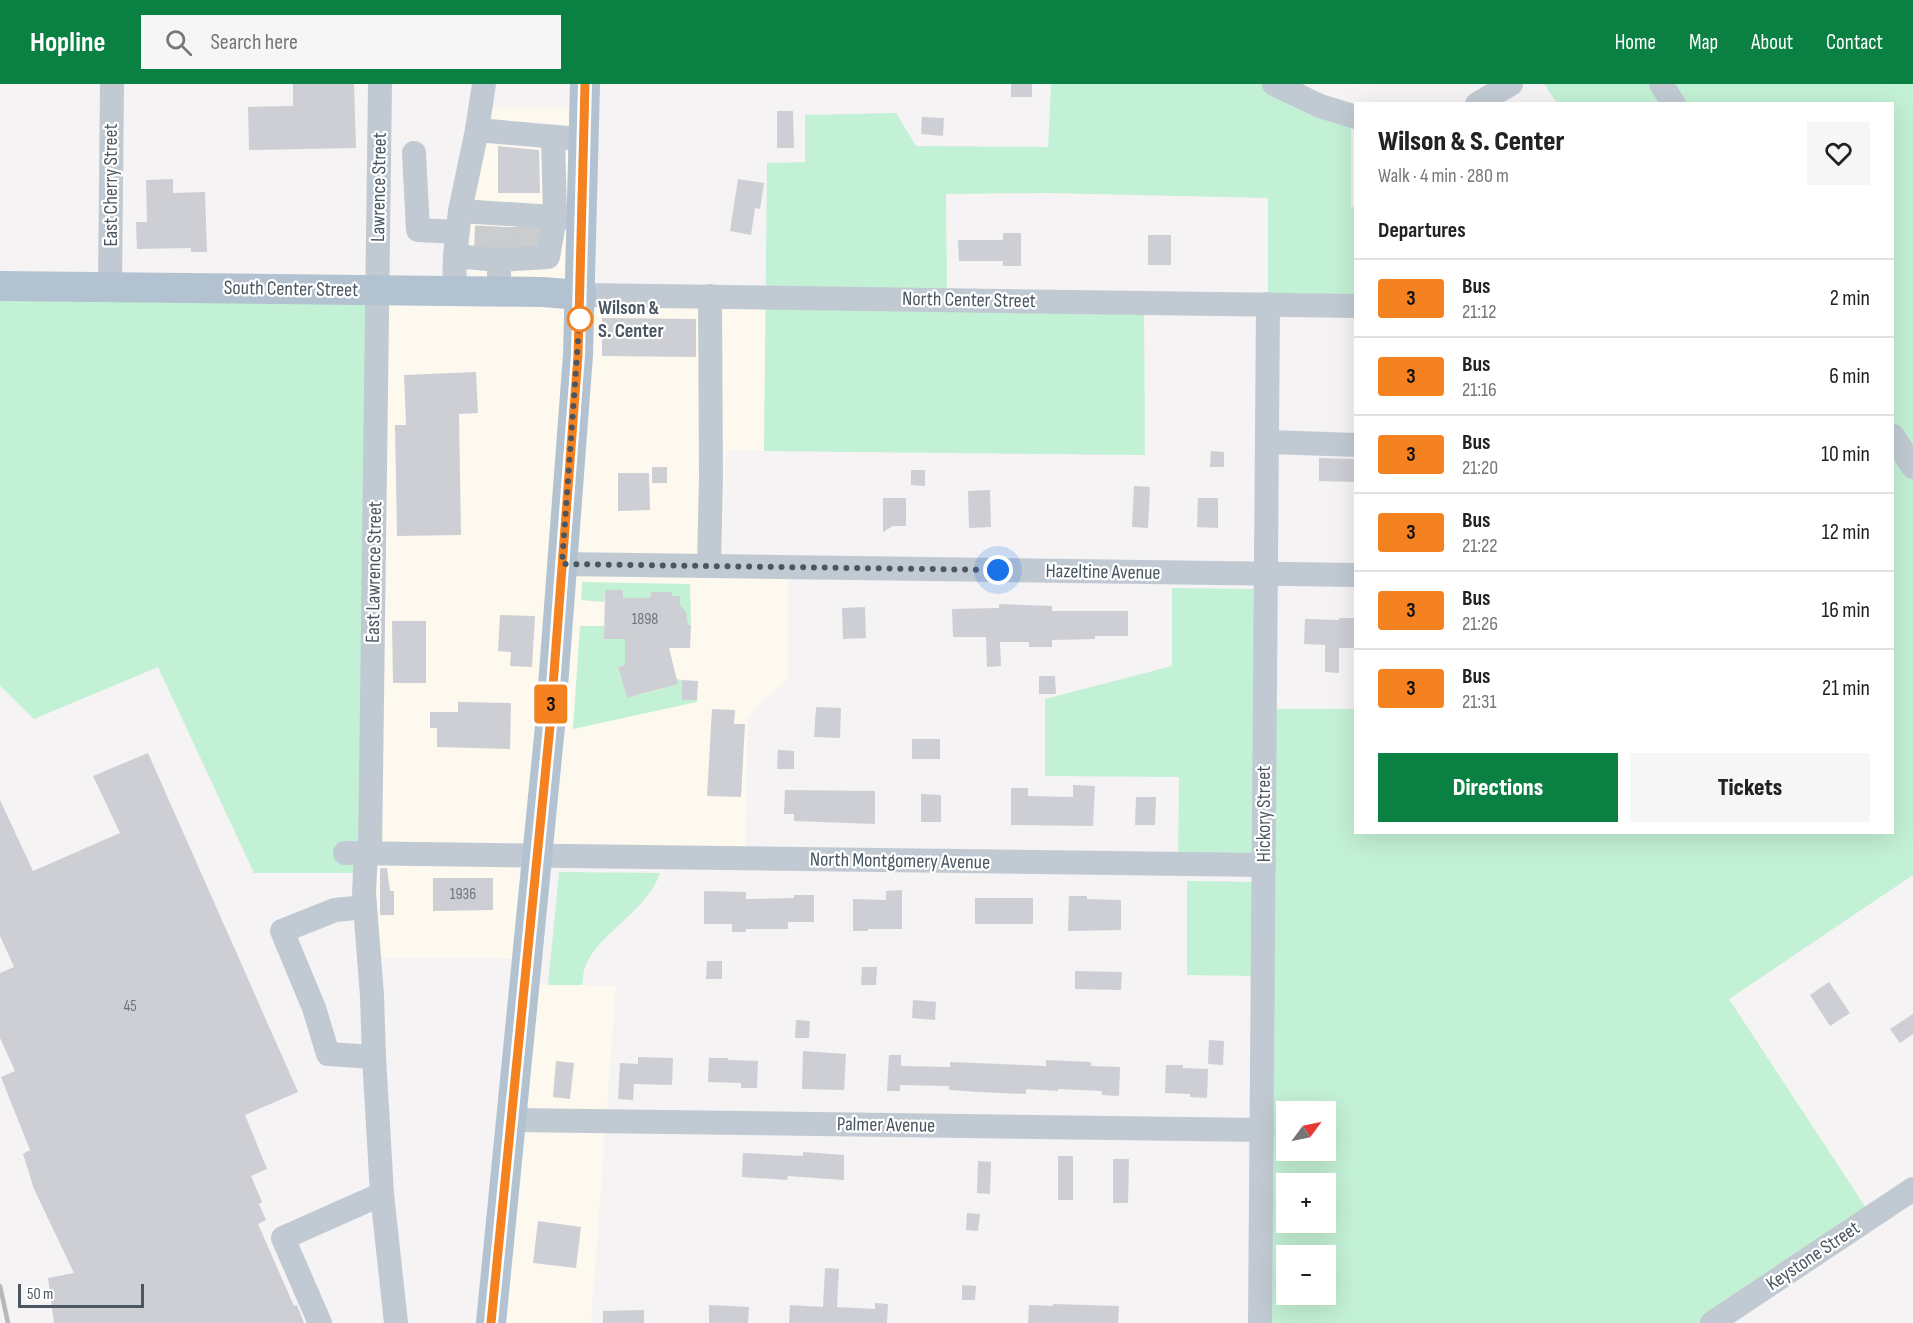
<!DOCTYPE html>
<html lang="en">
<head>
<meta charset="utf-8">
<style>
	body { margin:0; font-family:"Sofia Sans Condensed",sans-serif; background:#f6f6f6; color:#222; height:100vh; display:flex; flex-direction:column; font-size:22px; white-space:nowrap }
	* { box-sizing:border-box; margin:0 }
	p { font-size:20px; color:#767676 }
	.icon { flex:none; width:33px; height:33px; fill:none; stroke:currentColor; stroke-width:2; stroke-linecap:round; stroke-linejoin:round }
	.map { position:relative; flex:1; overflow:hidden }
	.sheet { position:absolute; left:1354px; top:18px; width:540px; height:732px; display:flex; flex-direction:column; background:#fff; border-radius:0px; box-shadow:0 6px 24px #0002 }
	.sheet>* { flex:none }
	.badge { padding:0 12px; border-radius:4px; font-size:21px; line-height:39px }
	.needle { width:39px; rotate:57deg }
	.controls { position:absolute; left:1276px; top:1017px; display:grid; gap:12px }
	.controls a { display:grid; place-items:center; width:60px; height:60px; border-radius:0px; background:#fff; box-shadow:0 6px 24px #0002; font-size:30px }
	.scale { position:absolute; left:18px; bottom:15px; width:126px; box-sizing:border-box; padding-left:6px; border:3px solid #4a5661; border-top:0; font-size:16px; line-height:21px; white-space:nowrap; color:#4a5661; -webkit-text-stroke:4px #fff; paint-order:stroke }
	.you { position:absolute; width:30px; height:30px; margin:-15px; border:4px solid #fff; border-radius:50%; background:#1a73e8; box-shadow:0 0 0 9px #1a73e833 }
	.map>.badge { position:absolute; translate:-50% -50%; box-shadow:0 0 0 3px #fff }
	h2 { padding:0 24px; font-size:22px; line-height:54px }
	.round { display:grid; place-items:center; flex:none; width:63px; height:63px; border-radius:0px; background:#f6f6f6 }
	.summary { display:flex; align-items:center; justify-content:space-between; height:102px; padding:0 24px }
	h1 { font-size:28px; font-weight:800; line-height:45px }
	.cta { display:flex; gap:12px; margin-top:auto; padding:12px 24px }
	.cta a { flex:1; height:69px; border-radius:0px; background:#0b8043; color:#fff; font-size:24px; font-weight:800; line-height:69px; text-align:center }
	.cta a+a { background:#f6f6f6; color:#222 }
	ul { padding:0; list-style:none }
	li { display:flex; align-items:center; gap:18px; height:78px; padding:0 24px; border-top:2px solid #e0e0e0 }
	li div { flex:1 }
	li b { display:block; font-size:22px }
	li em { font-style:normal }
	li .badge { min-width:66px; font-weight:700; text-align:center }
	header { display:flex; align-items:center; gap:36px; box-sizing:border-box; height:84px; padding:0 30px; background:#0b8043; color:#fff }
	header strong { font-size:28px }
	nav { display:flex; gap:33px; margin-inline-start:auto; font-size:21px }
	.search { width:420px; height:54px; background:#f6f6f6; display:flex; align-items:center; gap:15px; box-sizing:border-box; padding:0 21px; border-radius:0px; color:#767676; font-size:22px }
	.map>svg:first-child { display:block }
</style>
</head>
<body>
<header>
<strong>Hopline</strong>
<div class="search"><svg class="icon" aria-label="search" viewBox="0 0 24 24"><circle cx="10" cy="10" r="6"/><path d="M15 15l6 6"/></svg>Search here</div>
<nav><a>Home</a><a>Map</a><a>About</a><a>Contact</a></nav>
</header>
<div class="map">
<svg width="1913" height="1239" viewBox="0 0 1913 1239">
	<rect width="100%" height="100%" fill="#f5f3f3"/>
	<g fill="#fdf9ef">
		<path d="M472 23 585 24 581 210 766 213 764 367H726L721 482 788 483V594L748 632 745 775 537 772 527 875 369 873 378 206 470 207Z"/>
		<path d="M524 900 616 902 591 1239H491Z"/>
	</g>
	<g fill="#c3f1d5" fill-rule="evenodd">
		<path d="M1051 0H1304L1298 11 1351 33V123H1356V222L1268 220V114L1047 109 946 110 947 216 1144 219 1145 371 764 367 767 79 805 78V31L896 29 916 62 1048 63Z"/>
		<path d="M1544 0H1913V791L1729 915 1872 1133 1712 1239H1260L1264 781 1178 780 1179 693 1045 692V615L1172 582V504L1260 505 1265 625H1356V748H1893V20L1557 19ZM1287 1028H1326V1066H1287ZM1287 1100H1326V1138H1287ZM1287 1172H1326V1210H1287Z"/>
		<path d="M0 202 378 206 365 789H254L158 583 34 635 0 602Z"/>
		<path d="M582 498 690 500 691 541H683L686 528 680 521V512H672V508H651L650 514H623V506H605L604 518 581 516Z"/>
		<path d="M580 542H604V555H620L625 552V581L618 583 627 614 665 604 664 599 677 595 682 596V616H697V618L573 645Z"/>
		<path d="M559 788 660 789C648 827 591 854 584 887 583 891 583 897 582 901H548Z"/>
		<path d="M1187 797 1257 798 1256 892 1187 891Z"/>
	</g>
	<g fill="#cdcfd5">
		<path d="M293 0H354L356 64 249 66 248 23 293 22Z"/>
		<rect x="1011" y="0" width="21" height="13"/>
		<path d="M777 27H793L794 64H777Z"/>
		<path d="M922 33 944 34 943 52 921 50Z"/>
		<path d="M498 62 539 66 540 109H498Z"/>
		<path d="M173 95V109L205 108 207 168H191V164L137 165 136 138H147L146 96Z"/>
		<path d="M738 95 764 99 760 125 755 124 751 151 730 147Z"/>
		<path d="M1003 149H1021V182H1003V177H959L958 156H1003Z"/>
		<rect x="1148" y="151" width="23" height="30"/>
		<path d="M602 234 696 235V273L602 272Z"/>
		<path d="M476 288 478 329 459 330 461 451 397 452 395 341H406L404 291Z"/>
		<path d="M1211 367 1224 368V383H1210Z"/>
		<path d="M1319 374 1356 375V398L1319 397Z"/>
		<rect x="652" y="383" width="15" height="16"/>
		<path d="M911 386H925V402L911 401Z"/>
		<path d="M618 389H649L650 426 618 427Z"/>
		<path d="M1134 402 1150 403 1148 444 1132 443Z"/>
		<path d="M990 406 991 443 969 444 968 407Z"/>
		<path d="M883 414H906V442H893L883 448Z"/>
		<path d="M1198 414H1218V444L1197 443Z"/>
		<path d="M605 506H623V514H650L651 508H672V512H680V521L686 528 688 541H691L690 564H669L678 600 627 614 618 583 625 581V555H604Z"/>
		<path d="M999 520 1052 522V527H1128V552H1095V555L1052 556V563H1029V558H1000L1001 582 987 583 986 553H953L952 525 999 524Z"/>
		<path d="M865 523 866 554 843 555 842 524Z"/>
		<path d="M500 531 535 532 532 583 510 582 511 568 498 567Z"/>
		<path d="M1339 534H1355V564H1339V589L1325 588V561L1304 560 1305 535 1339 536Z"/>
		<path d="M392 537H426V599H393Z"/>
		<path d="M1039 592H1055L1056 610H1039Z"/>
		<path d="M682 596 698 597 697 616H682Z"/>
		<path d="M458 618 511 619 510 665 437 663V644H430V628H458Z"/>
		<path d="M816 623 841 624 840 654 814 653Z"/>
		<path d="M712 625 735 626 734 640H745L741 713 707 712Z"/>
		<rect x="912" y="655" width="28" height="20"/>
		<path d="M778 666 794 667V685H777Z"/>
		<path d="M148 669 298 1008 245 1031 267 1085 251 1092 262 1118 259 1120 266 1136 258 1140 294 1222 297 1221 304 1239H54L48 1194 74 1189 34 1105 23 1070 30 1066 1 993 15 987 0 954V889L14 883 0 852V716L33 787 120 749 93 692Z"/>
		<path d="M1073 701 1095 702 1093 742 1011 741V704H1028V712L1073 713Z"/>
		<path d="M785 706 875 707V740L794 737V730H784Z"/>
		<path d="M921 710 941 711V738H921Z"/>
		<path d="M1136 713H1156L1155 741H1135Z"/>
		<path d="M380 784H387L390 807H394V831H380Z"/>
		<path d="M433 794H493V826L433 827Z"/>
		<path d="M902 806V845H868V847H853V815L886 816V807Z"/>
		<path d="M704 807 746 808V815L794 814V811H814V838H788V845H746V848H732V840H704Z"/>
		<path d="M1069 812H1087V815L1121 816V846L1068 847Z"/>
		<rect x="975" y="814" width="58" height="26"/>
		<path d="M707 877H722V895H706Z"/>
		<path d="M862 883H877L876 901H861Z"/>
		<path d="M1075 887 1122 888 1121 906 1075 905Z"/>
		<path d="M1829 898 1850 929 1830 942 1810 911Z"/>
		<path d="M913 916 936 918 935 936 912 934Z"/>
		<path d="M1913 930V950L1900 959 1890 945Z"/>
		<path d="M796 936 810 937 809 954H795Z"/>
		<path d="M1209 956 1224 957 1223 981 1208 980Z"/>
		<path d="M803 967 846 970 844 1006 802 1005Z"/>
		<path d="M889 971H901V982L950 983V978L1046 982V976L1091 978V982L1120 983 1119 1012 1102 1011V1007L1058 1005V1007L1026 1005V1010L979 1008 949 1006V1002L900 1001V1007H887Z"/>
		<path d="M638 973 673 974 672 1001 634 1000 633 1016 618 1015 620 979 638 980Z"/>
		<path d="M709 974H728V976L758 977 757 1004H741V999L708 998Z"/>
		<path d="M556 977 574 979 570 1015 553 1013Z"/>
		<path d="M1166 981H1183V984L1208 985 1207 1014 1190 1013V1010L1165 1009Z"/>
		<path d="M803 1068 844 1071V1096L788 1092 787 1096 742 1093 743 1069 803 1072Z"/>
		<rect x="1058" y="1072" width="15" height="44"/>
		<path d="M1113 1075H1129L1128 1119H1113Z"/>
		<path d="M978 1077 991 1078 990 1110 977 1109Z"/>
		<path d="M967 1129 980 1130 978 1147 966 1146Z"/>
		<path d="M538 1137 581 1143 576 1184 533 1179Z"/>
		<path d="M825 1184 839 1185 837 1223 875 1225V1219L888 1220 887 1239H789L790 1221 823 1223Z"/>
		<path d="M962 1201 976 1202 975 1216H962Z"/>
		<path d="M1053 1220 1119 1222 1118 1239H1028L1029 1221 1053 1222Z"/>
		<path d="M709 1221 749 1223 748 1239H709Z"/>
		<path d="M644 1226V1239H603V1227Z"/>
	</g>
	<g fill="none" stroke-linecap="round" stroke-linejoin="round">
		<g stroke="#caccce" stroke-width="24" stroke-dasharray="24 12" stroke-linecap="butt">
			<path d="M486 166 487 141"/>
			<path d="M508 166V143"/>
			<path d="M528 167 530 143"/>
		</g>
		<g stroke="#c1cad2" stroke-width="24">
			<path d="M1274 0 1320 22 1356 33"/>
			<path d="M1661 0 1674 20"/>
			<path d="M1477 20 1511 0"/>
			<path d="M477 46 568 54"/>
			<path d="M414 69 418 146 457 148"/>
			<path d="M460 127 477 46 484 0"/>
			<path d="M455 172 499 176V192"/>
			<path d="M499 176 548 173 555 133 570 134"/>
			<path d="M110 202 112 0"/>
			<path d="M454 207 455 172 460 127 555 133 553 53"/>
			<path d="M581 211 1356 222"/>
			<path d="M1893 352 1913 383"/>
			<path d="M1267 358 1356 361"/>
			<path d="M562 480 1356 491"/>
			<path d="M709 482 711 393 710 212"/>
			<path d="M345 769 1264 781"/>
			<path d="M366 769 364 809 372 912 374 973 382 1110 396 1239"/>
			<path d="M370 769 380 0"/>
			<path d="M365 823 335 826 282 847 314 924 328 970 374 973"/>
			<path d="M511 1036 1262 1046"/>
			<path d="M320 1239 283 1154 382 1110"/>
			<path d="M1260 1239 1268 220"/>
			<path d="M1712 1239 1913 1105"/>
		</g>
		<g stroke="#b3c2d1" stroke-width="30">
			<path d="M0 202 542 208 581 211"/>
			<path d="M491 1239 550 642 578 271 585 0"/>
		</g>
		<path stroke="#b5b8bd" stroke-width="4.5" d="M0 1202 8 1239"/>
	</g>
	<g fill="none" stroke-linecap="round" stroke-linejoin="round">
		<defs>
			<path id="line" d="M491 1239 550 642 578 271 585 0"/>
		</defs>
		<use href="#line" stroke="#fff" stroke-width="14"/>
		<use href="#line" stroke="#f58220" stroke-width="9"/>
		<path stroke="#4a5661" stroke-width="6" stroke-dasharray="0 10.8" d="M580 235V230L562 480 998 486"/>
	</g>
	<circle fill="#fff" stroke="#f58220" stroke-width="3" cx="580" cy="235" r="12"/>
	<g text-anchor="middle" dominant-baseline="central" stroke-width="4.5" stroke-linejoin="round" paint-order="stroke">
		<g font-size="16" fill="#6b747e">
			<text x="645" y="535">1898</text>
			<text x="463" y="810">1936</text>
			<text x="130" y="922">45</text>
		</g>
		<g font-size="20" fill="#4a5661" stroke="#fff">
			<text transform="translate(111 101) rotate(-90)">East Cherry Street</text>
			<text transform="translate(379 103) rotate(-89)">Lawrence Street</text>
			<text transform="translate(291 205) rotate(1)">South Center Street</text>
			<text transform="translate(969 216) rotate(1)">North Center Street</text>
			<text transform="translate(374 488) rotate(-89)">East Lawrence Street</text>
			<text transform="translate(1103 488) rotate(1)">Hazeltine Avenue</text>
			<text transform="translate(1264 730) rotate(-90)">Hickory Street</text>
			<text transform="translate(900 777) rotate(1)">North Montgomery Avenue</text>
			<text transform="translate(886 1041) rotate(1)">Palmer Avenue</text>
			<text transform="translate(1813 1172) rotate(-34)">Keystone Street</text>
		</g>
		<g font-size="20" font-weight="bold" fill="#4a5661" stroke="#fff" text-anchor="start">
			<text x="598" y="224">Wilson &amp;<tspan x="598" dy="23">S. Center</tspan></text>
		</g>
	</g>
</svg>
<div class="controls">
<a><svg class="needle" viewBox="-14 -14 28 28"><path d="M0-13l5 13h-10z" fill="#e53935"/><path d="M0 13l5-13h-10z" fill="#767676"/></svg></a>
<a>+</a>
<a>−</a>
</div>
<div class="scale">50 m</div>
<div class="you" style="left:998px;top:486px"></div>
<b class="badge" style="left:551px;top:620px;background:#f58220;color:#111">3</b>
<section class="sheet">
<div class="summary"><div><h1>Wilson &amp; S. Center</h1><p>Walk · 4 min · 280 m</p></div><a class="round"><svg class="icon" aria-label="heart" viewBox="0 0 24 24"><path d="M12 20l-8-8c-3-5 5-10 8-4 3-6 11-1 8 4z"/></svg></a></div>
<h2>Departures</h2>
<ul>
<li><span class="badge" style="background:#f58220;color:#111">3</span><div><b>Bus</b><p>21:12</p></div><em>2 min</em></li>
<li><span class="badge" style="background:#f58220;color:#111">3</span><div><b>Bus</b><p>21:16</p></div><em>6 min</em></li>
<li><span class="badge" style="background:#f58220;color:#111">3</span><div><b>Bus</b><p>21:20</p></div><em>10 min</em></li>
<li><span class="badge" style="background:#f58220;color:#111">3</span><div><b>Bus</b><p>21:22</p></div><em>12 min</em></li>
<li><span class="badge" style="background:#f58220;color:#111">3</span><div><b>Bus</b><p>21:26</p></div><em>16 min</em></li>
<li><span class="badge" style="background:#f58220;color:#111">3</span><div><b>Bus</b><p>21:31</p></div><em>21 min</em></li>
</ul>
<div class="cta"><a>Directions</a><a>Tickets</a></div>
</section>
</div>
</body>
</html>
